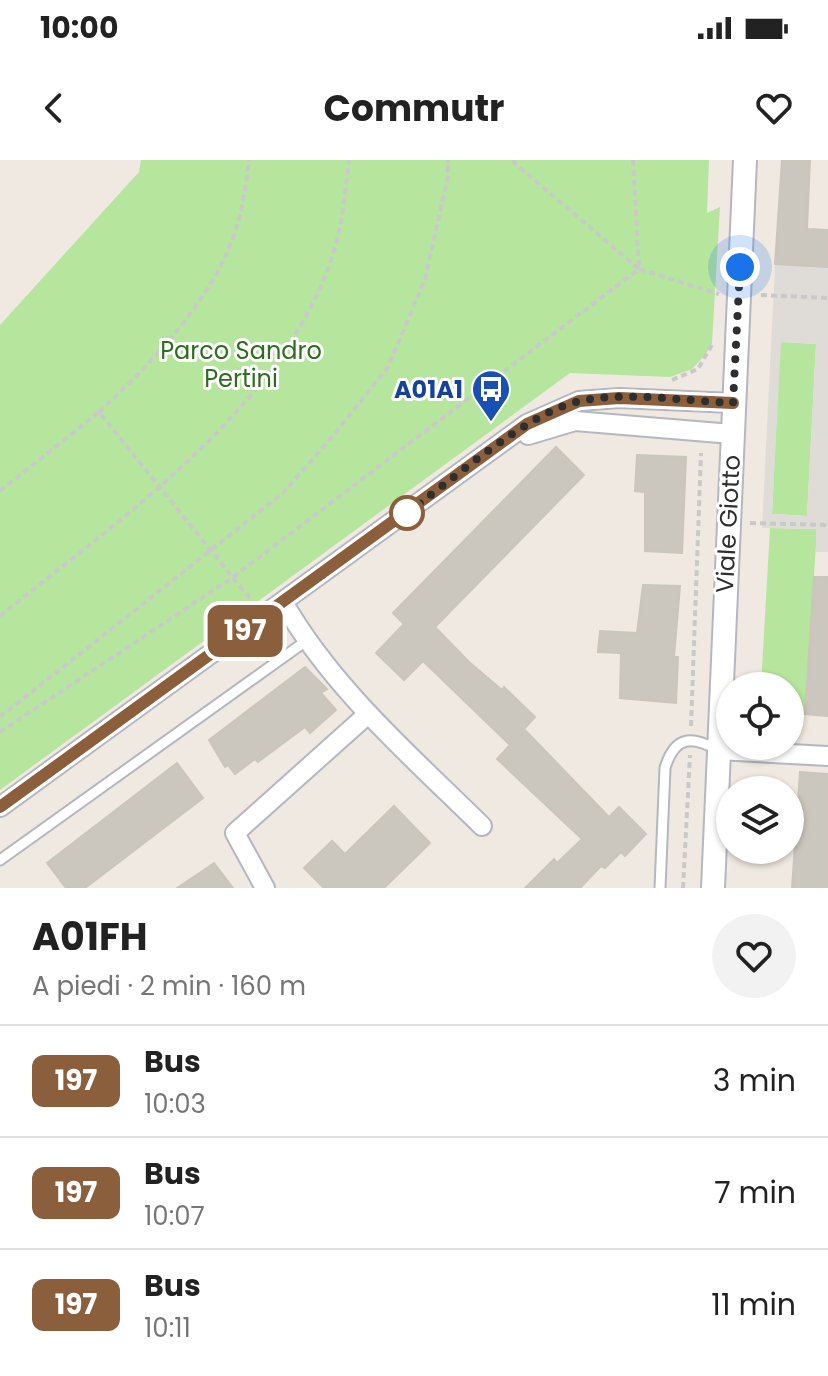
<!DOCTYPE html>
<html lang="it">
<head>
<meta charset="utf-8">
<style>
	body { margin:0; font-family:Poppins,sans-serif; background:#f2f2f2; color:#222; height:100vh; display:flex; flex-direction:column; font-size:30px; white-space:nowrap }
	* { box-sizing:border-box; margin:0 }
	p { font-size:26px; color:#767676 }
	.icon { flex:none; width:44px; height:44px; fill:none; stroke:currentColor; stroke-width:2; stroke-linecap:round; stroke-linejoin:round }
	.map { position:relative; height:728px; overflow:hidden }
	.details { display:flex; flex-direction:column; background:#fff; flex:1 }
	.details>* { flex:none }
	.badge { padding:0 16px; border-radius:12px; font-size:28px; line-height:52px }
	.controls { position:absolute; left:716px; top:512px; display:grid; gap:16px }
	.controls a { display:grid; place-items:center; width:88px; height:88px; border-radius:50%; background:#fff; box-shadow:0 2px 6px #0004; font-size:40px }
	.you { position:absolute; width:40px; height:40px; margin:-20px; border:6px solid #fff; border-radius:50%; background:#1a73e8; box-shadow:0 0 0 12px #1a73e833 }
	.map>.badge { position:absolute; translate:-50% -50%; box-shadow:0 0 0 4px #fff }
	.round { display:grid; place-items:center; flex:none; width:84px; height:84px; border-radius:42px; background:#f2f2f2 }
	.headline { display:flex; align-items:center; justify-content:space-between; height:136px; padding:0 32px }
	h1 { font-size:38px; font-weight:700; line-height:60px }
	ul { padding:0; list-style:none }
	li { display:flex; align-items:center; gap:24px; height:112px; padding:0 32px; border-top:2px solid #e0e0e0 }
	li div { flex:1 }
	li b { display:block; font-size:30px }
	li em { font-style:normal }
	li .badge { min-width:88px; font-weight:700; text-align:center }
	.status { display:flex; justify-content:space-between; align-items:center; height:56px; padding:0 40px; background:#fff; direction:ltr }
	.status svg { height:22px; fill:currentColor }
	header { display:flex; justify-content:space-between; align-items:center; height:104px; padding:0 32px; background:#fff; font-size:36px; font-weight:700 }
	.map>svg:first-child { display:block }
</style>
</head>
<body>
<div class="status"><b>10:00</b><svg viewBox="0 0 49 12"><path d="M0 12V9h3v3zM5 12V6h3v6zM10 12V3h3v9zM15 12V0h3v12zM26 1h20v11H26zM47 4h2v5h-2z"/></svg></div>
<header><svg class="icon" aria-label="back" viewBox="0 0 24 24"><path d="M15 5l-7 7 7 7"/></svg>Commutr<svg class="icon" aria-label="heart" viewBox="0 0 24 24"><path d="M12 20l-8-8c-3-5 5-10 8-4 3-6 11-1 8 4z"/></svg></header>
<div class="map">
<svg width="828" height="728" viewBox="0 0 828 728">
	<rect width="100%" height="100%" fill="#efe9e1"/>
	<g fill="#b6e59e">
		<path d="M141 0H709L707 53 720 47 712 183 705 195 692 209 670 217 570 213 0 630V165L139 12Z"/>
		<path d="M780 182 816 184 807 356 772 354Z"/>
		<path d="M770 368 817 369 805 554H790V526H761Z"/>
	</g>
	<path fill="#dfdcd8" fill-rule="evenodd" d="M775 104 828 107V392H816V369L762 368ZM781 182 816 184 807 356 772 354Z"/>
	<g fill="#cbc7bf" stroke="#cbc5ba" stroke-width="2">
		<path d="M782 0H810L807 69 828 70V107L775 104Z"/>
		<path d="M556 287 584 315 435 467 469 502 502 530 504 527 535 557 524 569 609 657 619 647 646 674 625 696 621 692 605 708 601 706 580 728H525L554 699 557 703 582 679 497 599 510 585 423 501 404 520 376 493 404 464 393 453Z"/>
		<path d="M637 295 686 297 682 393 645 391V332L635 331Z"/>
		<path d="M814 417H828V556L805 554Z"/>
		<path d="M643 425 680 426 674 497H678L676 543 620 538 621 493 598 492 600 471 637 473Z"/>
		<path d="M305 507 327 529 321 533 336 550 310 573 305 567 258 602 255 599 235 614 228 605 225 607 209 580Z"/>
		<path d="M177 603 203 638 85 728H66L47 703Z"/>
		<path d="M800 612 828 614V728H792Z"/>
		<path d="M394 646 430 683 384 728H324L304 708 332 681 345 694Z"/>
		<path d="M214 703 233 728H177L201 712Z"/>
	</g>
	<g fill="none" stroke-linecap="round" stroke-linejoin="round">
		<defs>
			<g id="service">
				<path d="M0 700 306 481"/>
				<path d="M660 728 665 608C675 575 692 576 718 590"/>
			</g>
			<g id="minor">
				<path d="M528 275 575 261 732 274"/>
				<path d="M283 442C333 529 411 596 482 666"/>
				<path d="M718 590 828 596"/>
				<path d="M0 647 527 264 579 241 619 238 733 243"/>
				<path d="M265 728 235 673 368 554"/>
			</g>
			<path id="tertiary" d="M713 728 745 0"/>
		</defs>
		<use href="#service" stroke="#b4b7c1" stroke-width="13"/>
		<use href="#minor" stroke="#b4b7c1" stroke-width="22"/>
		<use href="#tertiary" stroke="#b4b7c1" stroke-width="26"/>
		<g stroke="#c9c9c9" stroke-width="4" stroke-dasharray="6 4" stroke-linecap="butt">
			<path d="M633 0 639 109 719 134"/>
			<path d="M761 135 828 138"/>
			<path d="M672 220 698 209 713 183"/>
			<path d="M99 252C151 204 207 146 233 78 242 54 246 25 249 0"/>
			<path d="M0 331 99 252 251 440"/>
			<path d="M750 363 828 365"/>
			<path d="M0 456C122 357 291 243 336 84 343 57 346 27 349 0"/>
			<path d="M0 557 283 333 337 271 388 207 425 119 448 16V0"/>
			<path d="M691 566 701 293"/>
			<path d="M0 572 232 418 639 109 511 0"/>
			<path d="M683 728 690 595"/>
		</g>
		<use href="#service" stroke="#fff" stroke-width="9"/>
		<use href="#minor" stroke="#fff" stroke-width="18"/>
		<use href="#tertiary" stroke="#fff" stroke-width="22"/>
	</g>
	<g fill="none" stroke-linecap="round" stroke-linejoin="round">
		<defs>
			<path id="line" d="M0 647 527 264 579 241 619 238 733 243"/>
		</defs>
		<use href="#line" stroke="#fff" stroke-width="18"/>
		<use href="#line" stroke="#8b5e3c" stroke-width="12"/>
		<path stroke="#2e2e2e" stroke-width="8" stroke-dasharray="0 14.4" d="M407 353 402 357C447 324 529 251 580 241 629 231 684 241 733 243L740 107"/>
	</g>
	<defs>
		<symbol id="bus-pin" viewBox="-11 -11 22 30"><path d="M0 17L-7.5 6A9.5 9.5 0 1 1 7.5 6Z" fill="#1a4fb4" stroke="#fff"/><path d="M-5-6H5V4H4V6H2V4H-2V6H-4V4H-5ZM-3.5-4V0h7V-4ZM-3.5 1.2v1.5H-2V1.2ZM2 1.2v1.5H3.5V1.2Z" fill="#fff"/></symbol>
	</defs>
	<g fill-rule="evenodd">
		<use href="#bus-pin" x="469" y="207" width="44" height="60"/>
	</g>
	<circle fill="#fff" stroke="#8b5e3c" stroke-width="4" cx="407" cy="353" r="16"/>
	<g text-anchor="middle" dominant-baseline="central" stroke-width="6" stroke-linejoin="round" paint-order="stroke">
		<g font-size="24" fill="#2c6e1b" stroke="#fff">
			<text x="241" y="190">Parco Sandro<tspan x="241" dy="28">Pertini</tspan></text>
		</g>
		<g font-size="24" font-weight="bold" fill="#164399" stroke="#fff" text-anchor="end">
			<text x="463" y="229">A01A1</text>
		</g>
		<g font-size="24" fill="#2e2e2e" stroke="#fff">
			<text transform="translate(728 364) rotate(-87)">Viale Giotto</text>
		</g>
	</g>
</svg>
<div class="controls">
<a><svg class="icon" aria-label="locate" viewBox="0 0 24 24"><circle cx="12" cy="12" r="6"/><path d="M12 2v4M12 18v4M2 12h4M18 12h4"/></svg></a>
<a><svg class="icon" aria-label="layers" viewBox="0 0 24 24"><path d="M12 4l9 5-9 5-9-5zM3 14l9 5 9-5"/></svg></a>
</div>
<div class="you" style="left:740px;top:107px"></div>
<b class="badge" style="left:245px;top:471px;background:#8b5e3c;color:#fff">197</b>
</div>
<section class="details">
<div class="headline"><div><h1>A01FH</h1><p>A piedi · 2 min · 160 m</p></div><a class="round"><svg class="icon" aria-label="heart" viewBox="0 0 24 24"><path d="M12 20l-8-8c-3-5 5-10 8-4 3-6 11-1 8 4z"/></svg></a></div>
<ul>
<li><span class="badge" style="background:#8b5e3c;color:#fff">197</span><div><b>Bus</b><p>10:03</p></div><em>3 min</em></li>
<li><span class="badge" style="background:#8b5e3c;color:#fff">197</span><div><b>Bus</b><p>10:07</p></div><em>7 min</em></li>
<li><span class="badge" style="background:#8b5e3c;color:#fff">197</span><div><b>Bus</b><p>10:11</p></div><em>11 min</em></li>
</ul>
</section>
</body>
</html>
